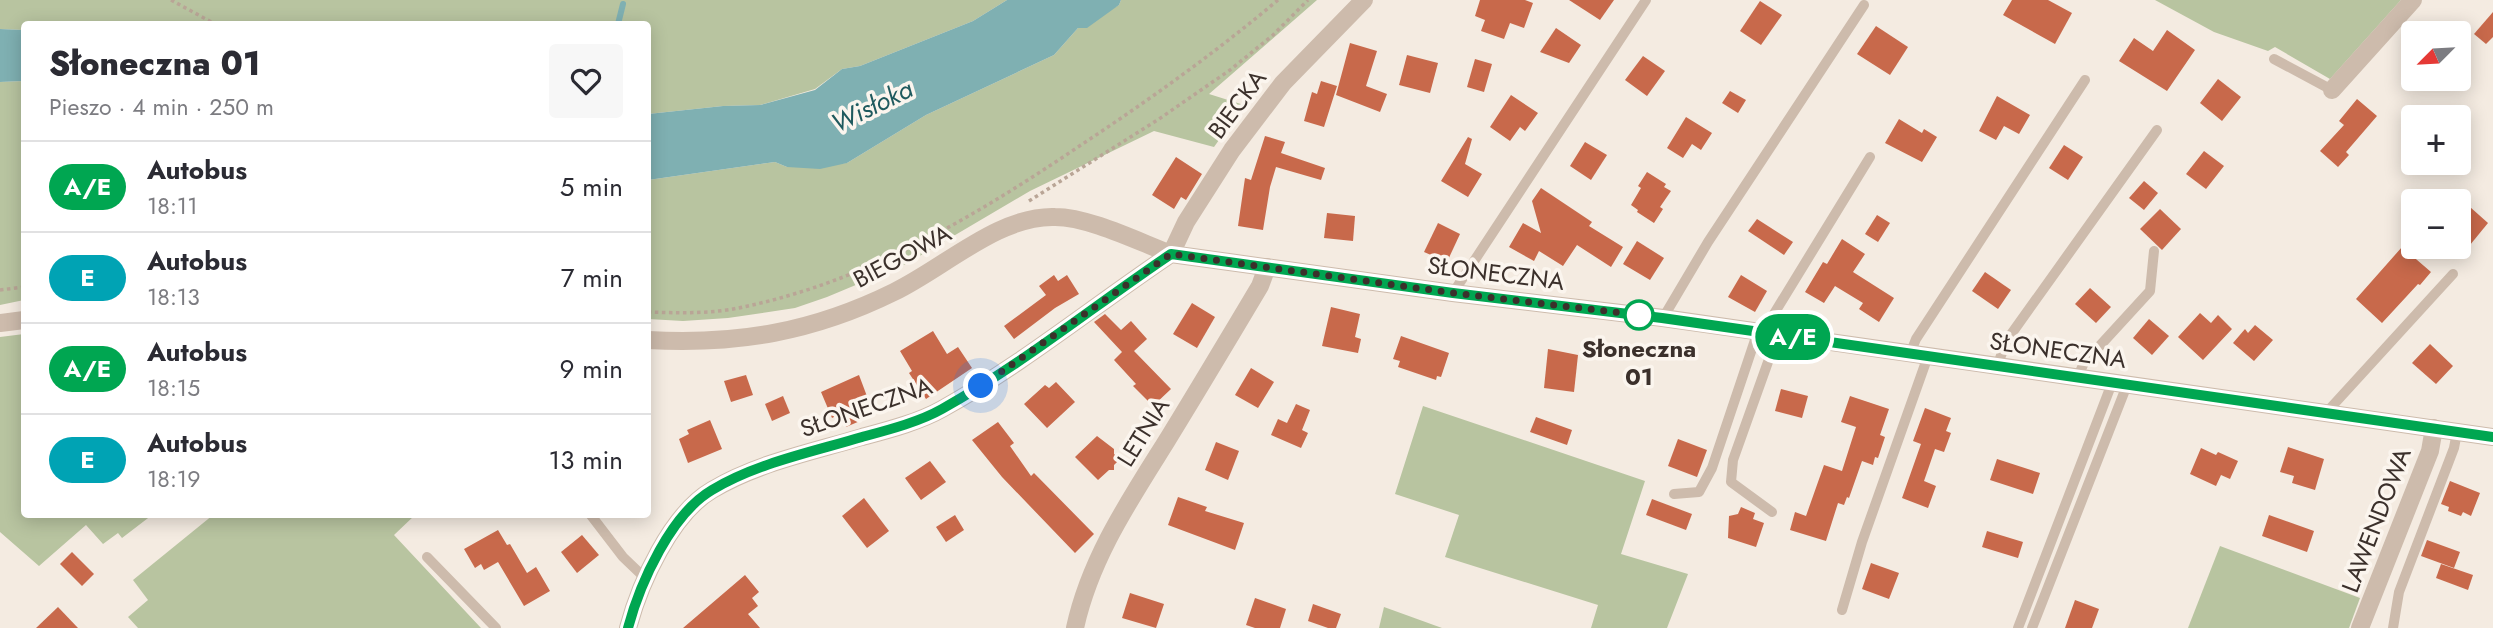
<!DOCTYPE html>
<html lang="pl">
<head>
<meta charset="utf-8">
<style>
	body { margin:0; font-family:Jost,sans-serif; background:#f7f7f7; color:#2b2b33; height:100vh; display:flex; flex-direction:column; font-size:26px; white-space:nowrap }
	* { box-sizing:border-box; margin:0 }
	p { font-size:23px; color:#7c7c81 }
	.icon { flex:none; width:38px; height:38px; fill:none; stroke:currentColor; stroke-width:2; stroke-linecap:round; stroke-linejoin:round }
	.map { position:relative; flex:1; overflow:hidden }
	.panel { position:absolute; left:21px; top:21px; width:630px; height:497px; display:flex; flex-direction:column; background:#fff; border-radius:7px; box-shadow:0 4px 18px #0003 }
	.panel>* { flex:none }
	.badge { padding:0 14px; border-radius:23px; font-size:24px; line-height:46px }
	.needle { width:46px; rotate:246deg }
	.buttons { position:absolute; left:2401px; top:21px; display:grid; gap:14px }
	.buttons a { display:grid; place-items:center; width:70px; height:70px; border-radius:7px; background:#fff; box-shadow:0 4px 18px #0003; font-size:35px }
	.you { position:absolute; width:35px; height:35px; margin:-18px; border:5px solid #fff; border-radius:50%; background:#1a73e8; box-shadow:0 0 0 10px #1a73e833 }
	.map>.badge { position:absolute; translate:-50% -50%; box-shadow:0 0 0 4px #fff }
	.round { display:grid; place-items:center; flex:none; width:74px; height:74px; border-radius:7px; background:#f7f7f7 }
	.head { display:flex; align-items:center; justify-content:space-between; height:119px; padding:0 28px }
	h1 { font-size:33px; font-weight:800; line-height:52px }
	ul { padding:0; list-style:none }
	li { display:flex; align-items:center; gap:21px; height:91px; padding:0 28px; border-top:2px solid #e1e1e2 }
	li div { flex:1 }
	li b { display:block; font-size:26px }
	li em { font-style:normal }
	li .badge { min-width:77px; font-weight:700; text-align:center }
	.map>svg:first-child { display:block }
</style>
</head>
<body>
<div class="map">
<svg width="2493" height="628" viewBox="0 0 2493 628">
	<rect width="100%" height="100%" fill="#f4ebe1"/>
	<g fill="#b8c4a0">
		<path d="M0 0H1007L973 21 860 66 842 69 815 89 760 105 723 106 648 114V24H24V30L0 29Z"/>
		<path d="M1121 0H1317L1209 94 1244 105 1214 147 1154 131 1030 191 906 264 827 297 795 308 728 318 683 321 648 319V180L775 162 787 167 847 163 926 115 1054 55 1078 28 1119 5Z"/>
		<path d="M2155 0H2401L2330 79 2275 47 2268 51 2214 32Z"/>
		<path d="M24 81V300L0 305V82Z"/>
		<path d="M24 334V514L152 515 122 538 118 533 103 544 86 525 39 566 0 532V337Z"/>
		<path d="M1423 406 1645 481 1621 554 1688 574 1667 628H1591L1598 605 1445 557 1459 515 1395 494Z"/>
		<path d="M415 515 394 535 481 628H138L128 617 148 600 133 580 213 515Z"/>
		<path d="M2220 546 2360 598 2349 628H2188Z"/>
		<path d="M1384 607 1442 628H1379Z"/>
	</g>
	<g fill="#7fb0b2">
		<path d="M1007 0H1121L1119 5 1087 28H1078L1054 55 926 115 847 163 820 169 787 167 775 162 648 180V114L723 106 760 105 815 90 842 69 860 66 973 21Z"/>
		<path d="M0 29 24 30V81L0 82Z"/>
	</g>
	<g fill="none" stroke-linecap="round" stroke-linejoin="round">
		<path stroke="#7fb0b2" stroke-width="6" d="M618 24 623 4"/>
	</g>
	<g fill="#c8694b">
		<path d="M1480 0H1525L1533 3 1524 28 1510 23 1504 39 1481 31 1485 20 1475 16Z"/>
		<path d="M1569 0H1614L1600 20Z"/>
		<path d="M2012 0H2048L2072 13 2055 44 2003 15Z"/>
		<path d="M1760 1 1782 15 1761 45 1740 31Z"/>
		<path d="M2493 12V37L2486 44 2474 34Z"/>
		<path d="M1876 26 1908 47 1890 75 1857 54Z"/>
		<path d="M1556 28 1581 45 1569 63 1540 52Z"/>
		<path d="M2167 30 2195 50 2167 91 2119 61 2134 38 2153 51Z"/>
		<path d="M1350 43 1377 51 1366 86 1387 94 1380 112 1336 95Z"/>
		<path d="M1407 55 1438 63 1430 93 1399 85Z"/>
		<path d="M1643 56 1665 71 1647 96 1625 80Z"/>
		<path d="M1475 59 1492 64 1484 92 1467 87Z"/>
		<path d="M2218 79 2241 97 2222 121 2200 103Z"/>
		<path d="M1321 81 1337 86 1324 127 1304 121 1312 92 1317 94Z"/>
		<path d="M1730 91 1746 100 1738 113 1722 103Z"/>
		<path d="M1511 95 1538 113 1525 131 1520 127 1510 141 1490 127Z"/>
		<path d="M1997 96 2030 115 2019 134 2004 126 1996 140 1979 131Z"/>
		<path d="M2357 99 2377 116 2346 152 2349 155 2338 167 2320 151 2344 125 2339 121Z"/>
		<path d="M1686 117 1712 133 1701 150 1692 144 1683 158 1667 148Z"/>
		<path d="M1899 119 1922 133 1924 129 1937 137 1922 162 1885 143Z"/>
		<path d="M1265 136 1285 142 1281 153 1325 168 1321 180 1276 167 1270 187 1263 230 1238 226 1245 178 1251 180Z"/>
		<path d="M1468 137 1472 139 1465 164 1482 174 1468 197 1441 181Z"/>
		<path d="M1585 142 1607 155 1591 180 1570 166Z"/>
		<path d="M2064 145 2083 157 2068 180 2049 168Z"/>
		<path d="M2204 151 2224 166 2206 189 2186 174Z"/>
		<path d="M1176 157 1202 174 1186 200 1181 197 1174 209 1152 195Z"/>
		<path d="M1647 172 1666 184 1664 187 1671 191 1660 207 1663 209 1654 223 1637 212 1638 210 1631 205 1641 188 1638 186Z"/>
		<path d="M2144 181 2158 193 2144 210 2129 198Z"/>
		<path d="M1541 188 1592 222 1589 226 1623 247 1611 267 1577 245 1563 266 1539 251 1534 261 1509 247 1523 223 1541 233 1532 201Z"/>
		<path d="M2470 207 2488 223 2470 245 2459 235V220Z"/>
		<path d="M2160 209 2181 229 2162 250 2140 229Z"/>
		<path d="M1327 213 1355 216 1353 241 1324 238Z"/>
		<path d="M1877 215 1890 223 1878 242 1865 234Z"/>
		<path d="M1757 219 1793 242 1784 255 1748 231Z"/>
		<path d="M1438 223 1460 234 1447 262 1424 252Z"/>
		<path d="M1842 239 1865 254 1853 272 1894 298 1879 322 1859 309 1863 303 1835 286 1824 303 1805 292 1823 262 1827 264Z"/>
		<path d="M1637 241 1664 258 1650 280 1623 264Z"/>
		<path d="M2402 247 2431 272 2420 285 2418 284 2382 323 2356 299Z"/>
		<path d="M1985 272 2011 290 1998 309 1972 291Z"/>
		<path d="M1054 275 1058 281 1067 275 1079 294 1055 308 1014 339 1004 326 1046 295 1039 286Z"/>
		<path d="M1741 275 1767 291 1755 312 1728 297Z"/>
		<path d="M2090 288 2111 307 2096 323 2075 304Z"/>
		<path d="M1192 303 1215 317 1197 348 1173 334Z"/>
		<path d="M1331 307 1360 314 1355 337 1361 339 1358 353 1322 346Z"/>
		<path d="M2200 313 2211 323 2218 315 2232 329 2203 360 2178 337Z"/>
		<path d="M1105 314 1121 330 1131 321 1147 339 1134 351 1171 389 1153 406 1133 386 1136 384 1114 360 1122 352 1094 322Z"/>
		<path d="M2149 319 2169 336 2152 355 2133 338Z"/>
		<path d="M2255 325 2273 340 2254 361 2233 343 2245 329 2248 333Z"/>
		<path d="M933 331 947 354 958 347 972 368 926 399 909 373 912 371 900 351Z"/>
		<path d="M1401 336 1449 353 1441 377 1437 376 1436 380 1398 367 1400 361 1393 359Z"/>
		<path d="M2430 344 2453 366 2436 384 2412 363Z"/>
		<path d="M1548 349 1578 355 1574 392 1544 388Z"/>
		<path d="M1251 368 1274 382 1258 408 1235 395Z"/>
		<path d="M746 375 753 395 731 402 724 381Z"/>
		<path d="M859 375 874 415 846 427 840 414 832 418 821 392Z"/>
		<path d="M1056 382 1075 402 1047 428 1024 404 1045 385 1049 388Z"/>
		<path d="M1781 389 1808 396 1802 418 1775 411Z"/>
		<path d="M783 396 790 413 772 421 765 404Z"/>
		<path d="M1850 396 1889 409 1880 435 1885 437 1878 458 1875 457 1873 465 1862 461 1849 498 1847 497 1844 505 1838 503 1826 541 1790 530 1795 512 1806 516 1824 465 1842 471 1856 427 1841 422Z"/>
		<path d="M1296 404 1310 410 1302 430 1308 433 1301 448 1271 435 1278 419 1287 423Z"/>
		<path d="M1925 408 1951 418 1946 431 1951 433 1944 452 1935 449 1924 481 1936 486 1928 508 1902 498 1921 444 1913 441Z"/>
		<path d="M1536 417 1572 430 1567 445 1530 432Z"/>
		<path d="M710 420 722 449 688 463 679 439 689 434 687 430Z"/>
		<path d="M998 422 1014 443 1010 446 1031 476 1034 473 1094 534 1075 553 1002 477 972 440Z"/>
		<path d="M1097 436 1114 449V454L1120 459 1114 465V470H1109L1098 480 1075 457Z"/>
		<path d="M1678 439 1707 450 1697 477 1668 466Z"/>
		<path d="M1216 442 1239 451 1228 480 1205 470Z"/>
		<path d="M2288 447 2324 459 2315 490 2292 483 2294 476 2280 472Z"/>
		<path d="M2201 448 2216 455 2218 452 2238 461 2230 479 2221 475 2216 486 2190 474Z"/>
		<path d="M1997 459 2040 473 2033 494 1990 480Z"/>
		<path d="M930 461 946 482 921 500 905 478Z"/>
		<path d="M2450 481 2480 493 2471 516 2463 512 2461 516 2448 511 2449 507 2441 504Z"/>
		<path d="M1178 497 1207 507 1205 511 1244 523 1235 550 1168 525Z"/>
		<path d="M864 498 889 531 867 548 842 516Z"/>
		<path d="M1652 499 1692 514 1686 530 1646 515Z"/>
		<path d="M1741 507 1755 513 1753 519 1764 523 1756 547 1728 538 1729 516 1738 514Z"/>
		<path d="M955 515 964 530 946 542 936 527Z"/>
		<path d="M2269 515 2314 531 2307 552 2262 536Z"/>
		<path d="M498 530 507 545 510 544 527 573 536 567 550 591 524 606 498 562 484 570 481 564 475 568 464 549Z"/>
		<path d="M1987 531 2023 542 2018 558 1982 547Z"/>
		<path d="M582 535 599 555 577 573 561 552Z"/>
		<path d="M2427 540 2460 552 2454 568 2421 556Z"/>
		<path d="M72 552 94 574 82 586 60 564Z"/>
		<path d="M1871 563 1899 573 1889 599 1862 589Z"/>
		<path d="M2441 564 2473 575 2468 590 2436 578Z"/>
		<path d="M745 575 759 592 752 598 758 606 748 614 760 628H683Z"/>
		<path d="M1130 593 1164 604 1156 628 1122 618Z"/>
		<path d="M1255 598 1286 609 1280 628H1255L1246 625Z"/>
		<path d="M2075 600 2099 609 2092 628H2065Z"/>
		<path d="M1313 604 1341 614 1336 628H1328L1308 621Z"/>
		<path d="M58 607 78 628H36Z"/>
	</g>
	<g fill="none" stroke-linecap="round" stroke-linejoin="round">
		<g stroke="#b9a596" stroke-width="3.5" stroke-dasharray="3.5 3.5" stroke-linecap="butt">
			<path d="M171 0 215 24"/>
			<path d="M1029 201 1159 119 1230 70 1273 35 1308 0"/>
			<path d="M0 290 24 287"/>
			<path d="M648 312C678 313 713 314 743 307 868 281 977 215 1081 145 1149 100 1215 53 1278 0"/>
		</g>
		<g stroke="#cdbbac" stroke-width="10">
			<path d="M2274 59 2332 90"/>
			<path d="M1453 293 1646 0"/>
			<path d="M1663 318 1708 242 1864 5"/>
			<path d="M1768 333 1772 317 1870 157"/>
			<path d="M1910 354 1916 339 2085 80"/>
			<path d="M1997 366 2007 340 2157 130"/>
			<path d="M2077 378 2084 363 2150 291 2154 251"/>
			<path d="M2325 414 2453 274"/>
			<path d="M1674 494 1699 492 1712 468 1758 331"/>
			<path d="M1772 512 1731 482 1733 460 1778 334"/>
			<path d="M590 514 623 557 646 579"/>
			<path d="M427 557 496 628"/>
			<path d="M1842 610 1862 542 1928 356"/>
			<path d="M2018 628 2112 383"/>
			<path d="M2032 628 2127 385"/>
			<path d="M2393 628 2399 592 2454 448 2457 432"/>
		</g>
		<g stroke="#cdbbac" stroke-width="18">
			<path d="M2332 90 2413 0"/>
			<path d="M0 323 24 320"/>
			<path d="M648 340C737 345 813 332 894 292 944 268 999 215 1055 217 1089 217 1139 242 1171 254L1186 222 1232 150 1283 83 1364 0"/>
			<path d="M628 628C640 583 671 514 712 490 757 463 812 452 862 437 888 430 919 422 942 409 1023 364 1095 305 1171 254L1453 293 1663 318 2493 437"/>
			<path d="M1075 628C1090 559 1129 501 1166 442 1198 390 1229 338 1260 286L1267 267"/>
			<path d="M2360 628 2430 451 2434 428"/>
		</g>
	</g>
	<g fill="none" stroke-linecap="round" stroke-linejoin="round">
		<defs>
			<path id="line" d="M628 628C640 583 671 514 712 490 757 463 812 452 862 437 888 430 919 422 942 409 1023 364 1095 305 1171 254L1453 293 1662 318 2493 437"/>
		</defs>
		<use href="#line" stroke="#fff" stroke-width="16"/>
		<use href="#line" stroke="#00a651" stroke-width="10"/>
		<path stroke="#3b302b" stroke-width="7" stroke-dasharray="0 12.6" d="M981 386 1171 254 1453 293 1639 315"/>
	</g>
	<circle fill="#fff" stroke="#00a651" stroke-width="3.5" cx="1639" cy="315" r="14"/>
	<g text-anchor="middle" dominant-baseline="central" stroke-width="7" stroke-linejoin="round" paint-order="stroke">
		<g font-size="24" fill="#3b302b" stroke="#fbf5ee">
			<text transform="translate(1237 104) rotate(-53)">BIECKA</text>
			<text transform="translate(902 256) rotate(-28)">BIEGOWA</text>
			<text transform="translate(1496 273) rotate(7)">SŁONECZNA</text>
			<text transform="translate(2058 350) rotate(8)">SŁONECZNA</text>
			<text transform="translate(866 407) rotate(-19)">SŁONECZNA</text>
			<text transform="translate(1143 432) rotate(-58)">LETNIA</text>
			<text transform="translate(2376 520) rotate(-69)">LAWENDOWA</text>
		</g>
		<g font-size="24" font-weight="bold" fill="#3b302b" stroke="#fbf5ee">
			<text x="1639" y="348">Słoneczna<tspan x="1639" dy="28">01</tspan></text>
		</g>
		<g font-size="26" font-style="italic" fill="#1f5a5e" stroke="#fbf5ee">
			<text transform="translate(872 106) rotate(-26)">Wisłoka</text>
		</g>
	</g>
</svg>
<div class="buttons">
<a><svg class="needle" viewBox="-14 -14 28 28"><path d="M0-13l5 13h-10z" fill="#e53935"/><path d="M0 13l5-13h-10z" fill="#7c7c81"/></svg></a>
<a>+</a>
<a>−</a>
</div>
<div class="you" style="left:981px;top:386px"></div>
<b class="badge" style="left:1793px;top:337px;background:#00a651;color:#fff">A/E</b>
<section class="panel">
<div class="head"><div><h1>Słoneczna 01</h1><p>Pieszo · 4 min · 250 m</p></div><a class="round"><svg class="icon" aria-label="heart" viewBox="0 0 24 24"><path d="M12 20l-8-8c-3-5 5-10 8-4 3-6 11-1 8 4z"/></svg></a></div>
<ul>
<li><span class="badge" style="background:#00a651;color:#fff">A/E</span><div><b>Autobus</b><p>18:11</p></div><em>5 min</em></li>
<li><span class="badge" style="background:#00a3b4;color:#fff">E</span><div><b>Autobus</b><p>18:13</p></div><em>7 min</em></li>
<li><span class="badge" style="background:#00a651;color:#fff">A/E</span><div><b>Autobus</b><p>18:15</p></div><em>9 min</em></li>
<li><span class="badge" style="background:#00a3b4;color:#fff">E</span><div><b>Autobus</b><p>18:19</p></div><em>13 min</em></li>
</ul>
</section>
</div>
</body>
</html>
